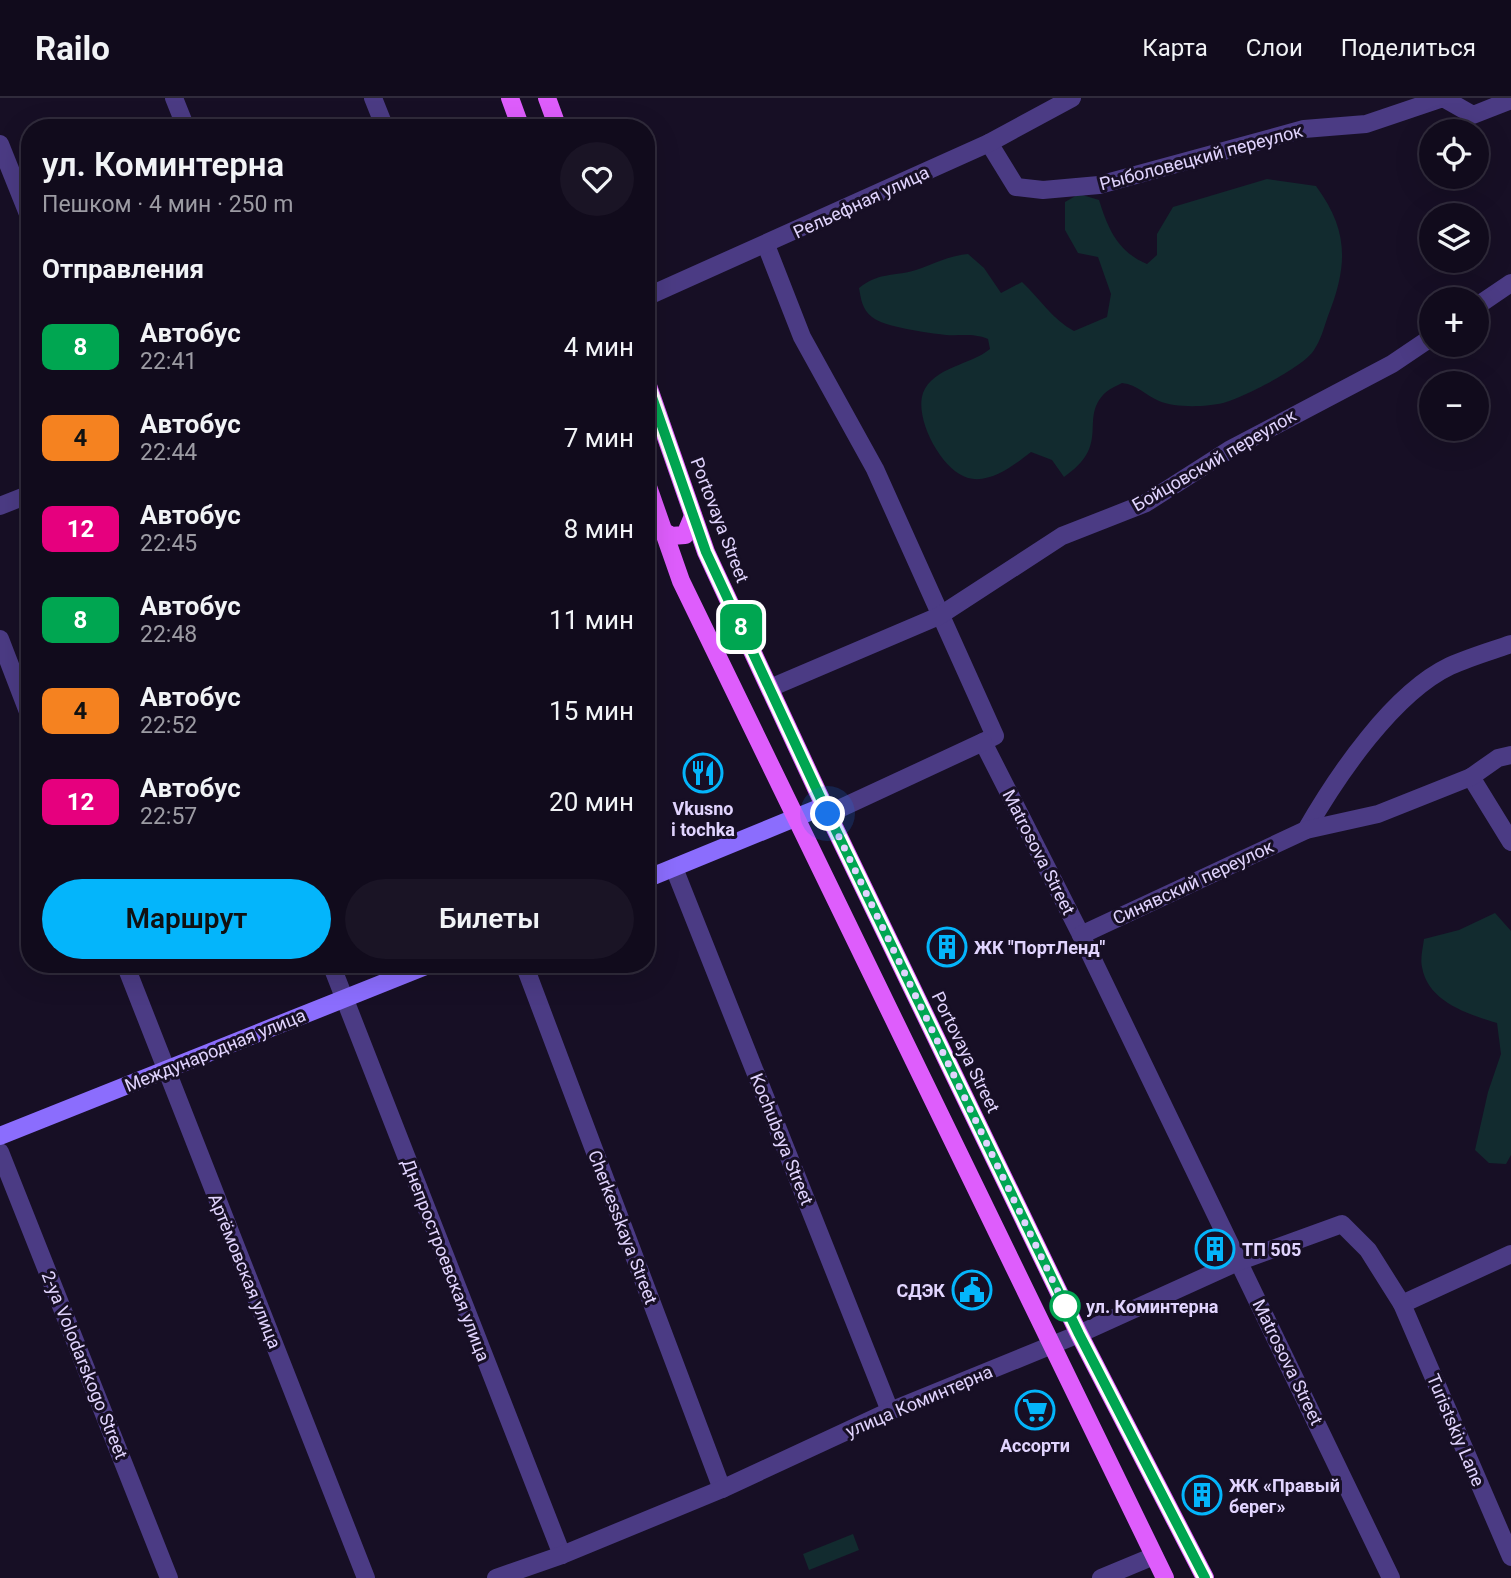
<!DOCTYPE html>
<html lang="ru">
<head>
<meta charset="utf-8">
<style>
	body { margin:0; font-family:Roboto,sans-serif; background:#1a1425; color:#f1f3f6; height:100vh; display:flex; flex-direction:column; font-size:26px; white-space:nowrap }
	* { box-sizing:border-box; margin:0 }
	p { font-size:23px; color:#9c9ba3 }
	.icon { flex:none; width:38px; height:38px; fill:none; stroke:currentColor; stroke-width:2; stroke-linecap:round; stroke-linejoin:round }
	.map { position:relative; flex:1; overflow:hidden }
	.panel { position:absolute; left:21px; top:21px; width:634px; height:854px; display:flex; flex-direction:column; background:#110b1c; border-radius:28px; box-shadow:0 7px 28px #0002,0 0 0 2px #302b3b }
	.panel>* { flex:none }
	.badge { padding:0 14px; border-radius:10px; font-size:24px; line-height:46px }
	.buttons { position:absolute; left:1419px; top:21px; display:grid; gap:14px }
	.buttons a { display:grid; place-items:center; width:70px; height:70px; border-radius:50%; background:#110b1c; box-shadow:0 7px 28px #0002,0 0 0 2px #302b3b; font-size:35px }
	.you { position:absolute; width:35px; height:35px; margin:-18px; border:5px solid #fff; border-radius:50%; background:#1a73e8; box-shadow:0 0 0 10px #1a73e833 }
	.map>.badge { position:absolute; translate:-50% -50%; box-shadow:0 0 0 4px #fff }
	h2 { padding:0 21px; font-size:26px; line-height:63px }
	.round { display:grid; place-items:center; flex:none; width:74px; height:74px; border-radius:37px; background:#1a1425 }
	.overview { display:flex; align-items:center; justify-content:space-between; height:119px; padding:0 21px }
	h1 { font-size:33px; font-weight:600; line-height:52px }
	.primary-button { display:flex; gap:14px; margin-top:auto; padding:14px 21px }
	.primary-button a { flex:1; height:80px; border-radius:42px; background:#04b5fb; color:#111; font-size:28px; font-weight:600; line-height:80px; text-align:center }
	.primary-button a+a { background:#1a1425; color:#f1f3f6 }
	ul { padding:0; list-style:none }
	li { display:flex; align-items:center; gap:21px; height:91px; padding:0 21px }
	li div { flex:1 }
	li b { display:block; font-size:26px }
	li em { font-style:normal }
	li .badge { min-width:77px; font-weight:700; text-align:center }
	header { display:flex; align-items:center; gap:42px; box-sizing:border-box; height:98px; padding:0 35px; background:#110b1c; border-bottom:2px solid #302b3b }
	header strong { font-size:33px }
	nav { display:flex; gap:38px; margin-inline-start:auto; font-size:24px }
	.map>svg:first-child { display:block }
</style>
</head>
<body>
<header>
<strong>Railo</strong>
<nav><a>Карта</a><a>Слои</a><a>Поделиться</a></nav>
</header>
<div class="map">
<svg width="1511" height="1480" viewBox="0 0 1511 1480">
	<rect width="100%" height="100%" fill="#170f25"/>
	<g fill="#122b2f">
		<path d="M1267 81 1316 88C1349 133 1348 167 1328 218 1324 229 1321 242 1314 252 1304 269 1242 300 1223 305 1206 309 1175 310 1159 303 1145 297 1138 287 1122 285 1116 288 1107 292 1103 297 1080 323 1111 347 1064 379L1052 362 1031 354C1014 367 991 386 968 380 942 373 914 321 923 295 933 269 971 267 990 251L988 241C973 235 961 238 946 237 929 235 883 229 872 219 862 211 861 201 859 190 879 174 892 179 916 172 934 166 948 158 968 156L984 170 1001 195 1022 184C1040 201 1053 222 1074 233L1107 219 1111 196 1098 159 1078 155 1065 132V104L1079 96 1099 102C1108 131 1118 154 1147 166L1157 157V136L1173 109Z"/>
		<path d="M1495 815 1511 833V1057L1506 1066 1489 1065 1475 1052 1488 994 1501 956 1497 925C1468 916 1428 904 1422 869 1420 861 1423 849 1424 841L1459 832Z"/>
		<path d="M853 1436 859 1452 809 1472 803 1456Z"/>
	</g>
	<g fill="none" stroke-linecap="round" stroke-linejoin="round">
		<g stroke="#4b3b84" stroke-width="18">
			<path d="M174 0 186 30"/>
			<path d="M373 0 385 30"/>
			<path d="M989 45 1016 89 1043 92 1099 87 1304 31 1366 26 1443 0 1473 17 1511 2"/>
			<path d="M0 46 30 121"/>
			<path d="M766 147 802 239 875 371 995 638 983 644 1081 837 1391 1480"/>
			<path d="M646 199 989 45 1072 0"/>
			<path d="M1477 208 1511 185"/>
			<path d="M0 541 30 619"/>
			<path d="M770 590 939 518 1062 438 1146 405 1229 352 1392 266 1432 239"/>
			<path d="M1471 679 1511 744"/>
			<path d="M828 716 983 644"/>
			<path d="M1306 732C1337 678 1393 595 1450 568 1470 559 1491 553 1511 546"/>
			<path d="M674 770 890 1313"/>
			<path d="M1081 837 1306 732 1378 716 1471 679 1498 660 1511 657"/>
			<path d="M125 866 366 1480"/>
			<path d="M331 866 562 1457"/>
			<path d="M524 866 722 1391"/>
			<path d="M0 1054 169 1480"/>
			<path d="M1402 1206 1511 1156"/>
			<path d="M496 1480 562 1457 722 1391 890 1313 1079 1236 1240 1163 1342 1126 1368 1152 1402 1206 1511 1459"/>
			<path d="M1101 1480 1154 1458"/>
		</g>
		<path stroke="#4b3b84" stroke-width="18" d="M0 408 30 396"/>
		<g stroke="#8b6dfd" stroke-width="18">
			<path d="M646 781 824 708"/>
			<path d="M0 1038 431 866"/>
		</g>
		<g stroke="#de5dfc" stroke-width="18">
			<path d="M510 0 521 30"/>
			<path d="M547 0 558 30"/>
			<path d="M646 282 706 454 828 716 1079 1236 1205 1480"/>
			<path d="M646 383 681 483 1165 1480"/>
			<path d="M663 433 671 438 685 437 693 418"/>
		</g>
	</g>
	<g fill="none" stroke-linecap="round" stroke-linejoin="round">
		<defs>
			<path id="line" d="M646 282 706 454 828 716 1079 1236 1205 1480"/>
		</defs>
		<use href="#line" stroke="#fff" stroke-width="16"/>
		<use href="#line" stroke="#00a651" stroke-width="10"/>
		<path stroke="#e1d4fe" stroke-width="7" stroke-dasharray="0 12.6" d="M828 716 1065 1208"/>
	</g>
	<defs>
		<symbol id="restaurant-ring" viewBox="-11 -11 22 22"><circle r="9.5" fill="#170f25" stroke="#04b5fb" stroke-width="1.5"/><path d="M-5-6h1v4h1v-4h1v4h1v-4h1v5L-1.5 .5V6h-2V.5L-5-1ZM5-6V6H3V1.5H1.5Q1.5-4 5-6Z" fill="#04b5fb"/></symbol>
		<symbol id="building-ring" viewBox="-11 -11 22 22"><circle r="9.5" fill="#170f25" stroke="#04b5fb" stroke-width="1.5"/><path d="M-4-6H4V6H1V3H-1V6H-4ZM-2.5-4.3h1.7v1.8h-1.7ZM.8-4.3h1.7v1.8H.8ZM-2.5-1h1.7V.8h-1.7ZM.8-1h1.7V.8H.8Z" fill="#04b5fb"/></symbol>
		<symbol id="civic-ring" viewBox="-11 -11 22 22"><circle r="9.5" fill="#170f25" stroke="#04b5fb" stroke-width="1.5"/><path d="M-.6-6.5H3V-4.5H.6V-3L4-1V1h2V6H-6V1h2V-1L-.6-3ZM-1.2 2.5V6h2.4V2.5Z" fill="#04b5fb"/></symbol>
		<symbol id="supermarket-ring" viewBox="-11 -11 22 22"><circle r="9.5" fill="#170f25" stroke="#04b5fb" stroke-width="1.5"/><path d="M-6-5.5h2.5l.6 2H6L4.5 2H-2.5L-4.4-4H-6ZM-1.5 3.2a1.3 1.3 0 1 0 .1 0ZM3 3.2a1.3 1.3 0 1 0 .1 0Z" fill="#04b5fb"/></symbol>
	</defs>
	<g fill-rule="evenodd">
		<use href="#restaurant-ring" x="681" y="653" width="44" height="44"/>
		<use href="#building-ring" x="925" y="827" width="44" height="44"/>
		<use href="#building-ring" x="1193" y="1129" width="44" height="44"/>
		<use href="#civic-ring" x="950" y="1170" width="44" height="44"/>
		<use href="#supermarket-ring" x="1013" y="1290" width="44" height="44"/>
		<use href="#building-ring" x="1180" y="1375" width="44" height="44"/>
	</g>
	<circle fill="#fff" stroke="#00a651" stroke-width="3.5" cx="1065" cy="1208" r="14"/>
	<g text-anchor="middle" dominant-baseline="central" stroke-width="6" stroke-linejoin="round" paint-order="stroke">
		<g font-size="18" fill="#e1d4fe" stroke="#170f25">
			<text transform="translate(1201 59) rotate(-15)">Рыболовецкий переулок</text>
			<text transform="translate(861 104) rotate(-25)">Рельефная улица</text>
			<text transform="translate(1214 362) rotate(-30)">Бойцовский переулок</text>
			<text transform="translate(720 422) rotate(69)">Portovaya Street</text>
			<text transform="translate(1039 754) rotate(63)">Matrosova Street</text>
			<text transform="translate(1193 784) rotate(-25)">Синявский переулок</text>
			<text transform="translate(215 952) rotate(-22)">Международная улица</text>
			<text transform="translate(966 954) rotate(64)">Portovaya Street</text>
			<text transform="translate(782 1041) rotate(68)">Kochubeya Street</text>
			<text transform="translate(623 1129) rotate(69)">Cherkesskaya Street</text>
			<text transform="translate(446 1162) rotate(69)">Днепростроевская улица</text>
			<text transform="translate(245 1173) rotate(68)">Артёмовская улица</text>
			<text transform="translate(1288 1264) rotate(64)">Matrosova Street</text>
			<text transform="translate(85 1267) rotate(68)">2-ya Volodarskogo Street</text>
			<text transform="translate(919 1303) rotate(-23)">улица Коминтерна</text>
			<text transform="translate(1456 1332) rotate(67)">Turistskiy Lane</text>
		</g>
		<g font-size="18" font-weight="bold" fill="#e1d4fe" stroke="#170f25" text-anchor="start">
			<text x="703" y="710" text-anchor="middle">Vkusno<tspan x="703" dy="21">i tochka</tspan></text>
			<text x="974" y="849">ЖК "ПортЛенд"</text>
			<text x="1242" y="1151">ТП 505</text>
			<text x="945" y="1192" text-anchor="end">СДЭК</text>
			<text x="1035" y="1347" text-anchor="middle">Ассорти</text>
			<text x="1229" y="1387">ЖК «Правый<tspan x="1229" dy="21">берег»</tspan></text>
		</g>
		<g font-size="18" font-weight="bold" fill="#e1d4fe" stroke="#170f25" text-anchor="start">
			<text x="1086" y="1208">ул. Коминтерна</text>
		</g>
	</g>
</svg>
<div class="buttons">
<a><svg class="icon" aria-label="locate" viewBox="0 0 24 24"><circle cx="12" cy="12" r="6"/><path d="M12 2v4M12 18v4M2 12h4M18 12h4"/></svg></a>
<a><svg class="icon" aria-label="layers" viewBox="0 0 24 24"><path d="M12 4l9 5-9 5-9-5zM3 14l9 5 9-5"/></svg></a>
<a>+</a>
<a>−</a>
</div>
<div class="you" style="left:828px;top:716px"></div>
<b class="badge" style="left:741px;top:529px;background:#00a651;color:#fff">8</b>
<section class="panel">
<div class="overview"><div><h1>ул. Коминтерна</h1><p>Пешком · 4 мин · 250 m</p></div><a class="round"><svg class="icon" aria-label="heart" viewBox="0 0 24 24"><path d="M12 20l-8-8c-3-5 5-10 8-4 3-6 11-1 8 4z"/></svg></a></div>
<h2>Отправления</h2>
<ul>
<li><span class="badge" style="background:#00a651;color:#fff">8</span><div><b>Автобус</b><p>22:41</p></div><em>4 мин</em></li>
<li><span class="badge" style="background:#f58220;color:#111">4</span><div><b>Автобус</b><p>22:44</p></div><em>7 мин</em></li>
<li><span class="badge" style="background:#e6007e;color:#fff">12</span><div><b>Автобус</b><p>22:45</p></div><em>8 мин</em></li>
<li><span class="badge" style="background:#00a651;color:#fff">8</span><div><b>Автобус</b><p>22:48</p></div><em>11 мин</em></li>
<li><span class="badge" style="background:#f58220;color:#111">4</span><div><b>Автобус</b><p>22:52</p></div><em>15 мин</em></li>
<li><span class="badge" style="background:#e6007e;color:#fff">12</span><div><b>Автобус</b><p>22:57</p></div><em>20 мин</em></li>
</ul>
<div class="primary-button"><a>Маршрут</a><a>Билеты</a></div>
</section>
</div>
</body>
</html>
